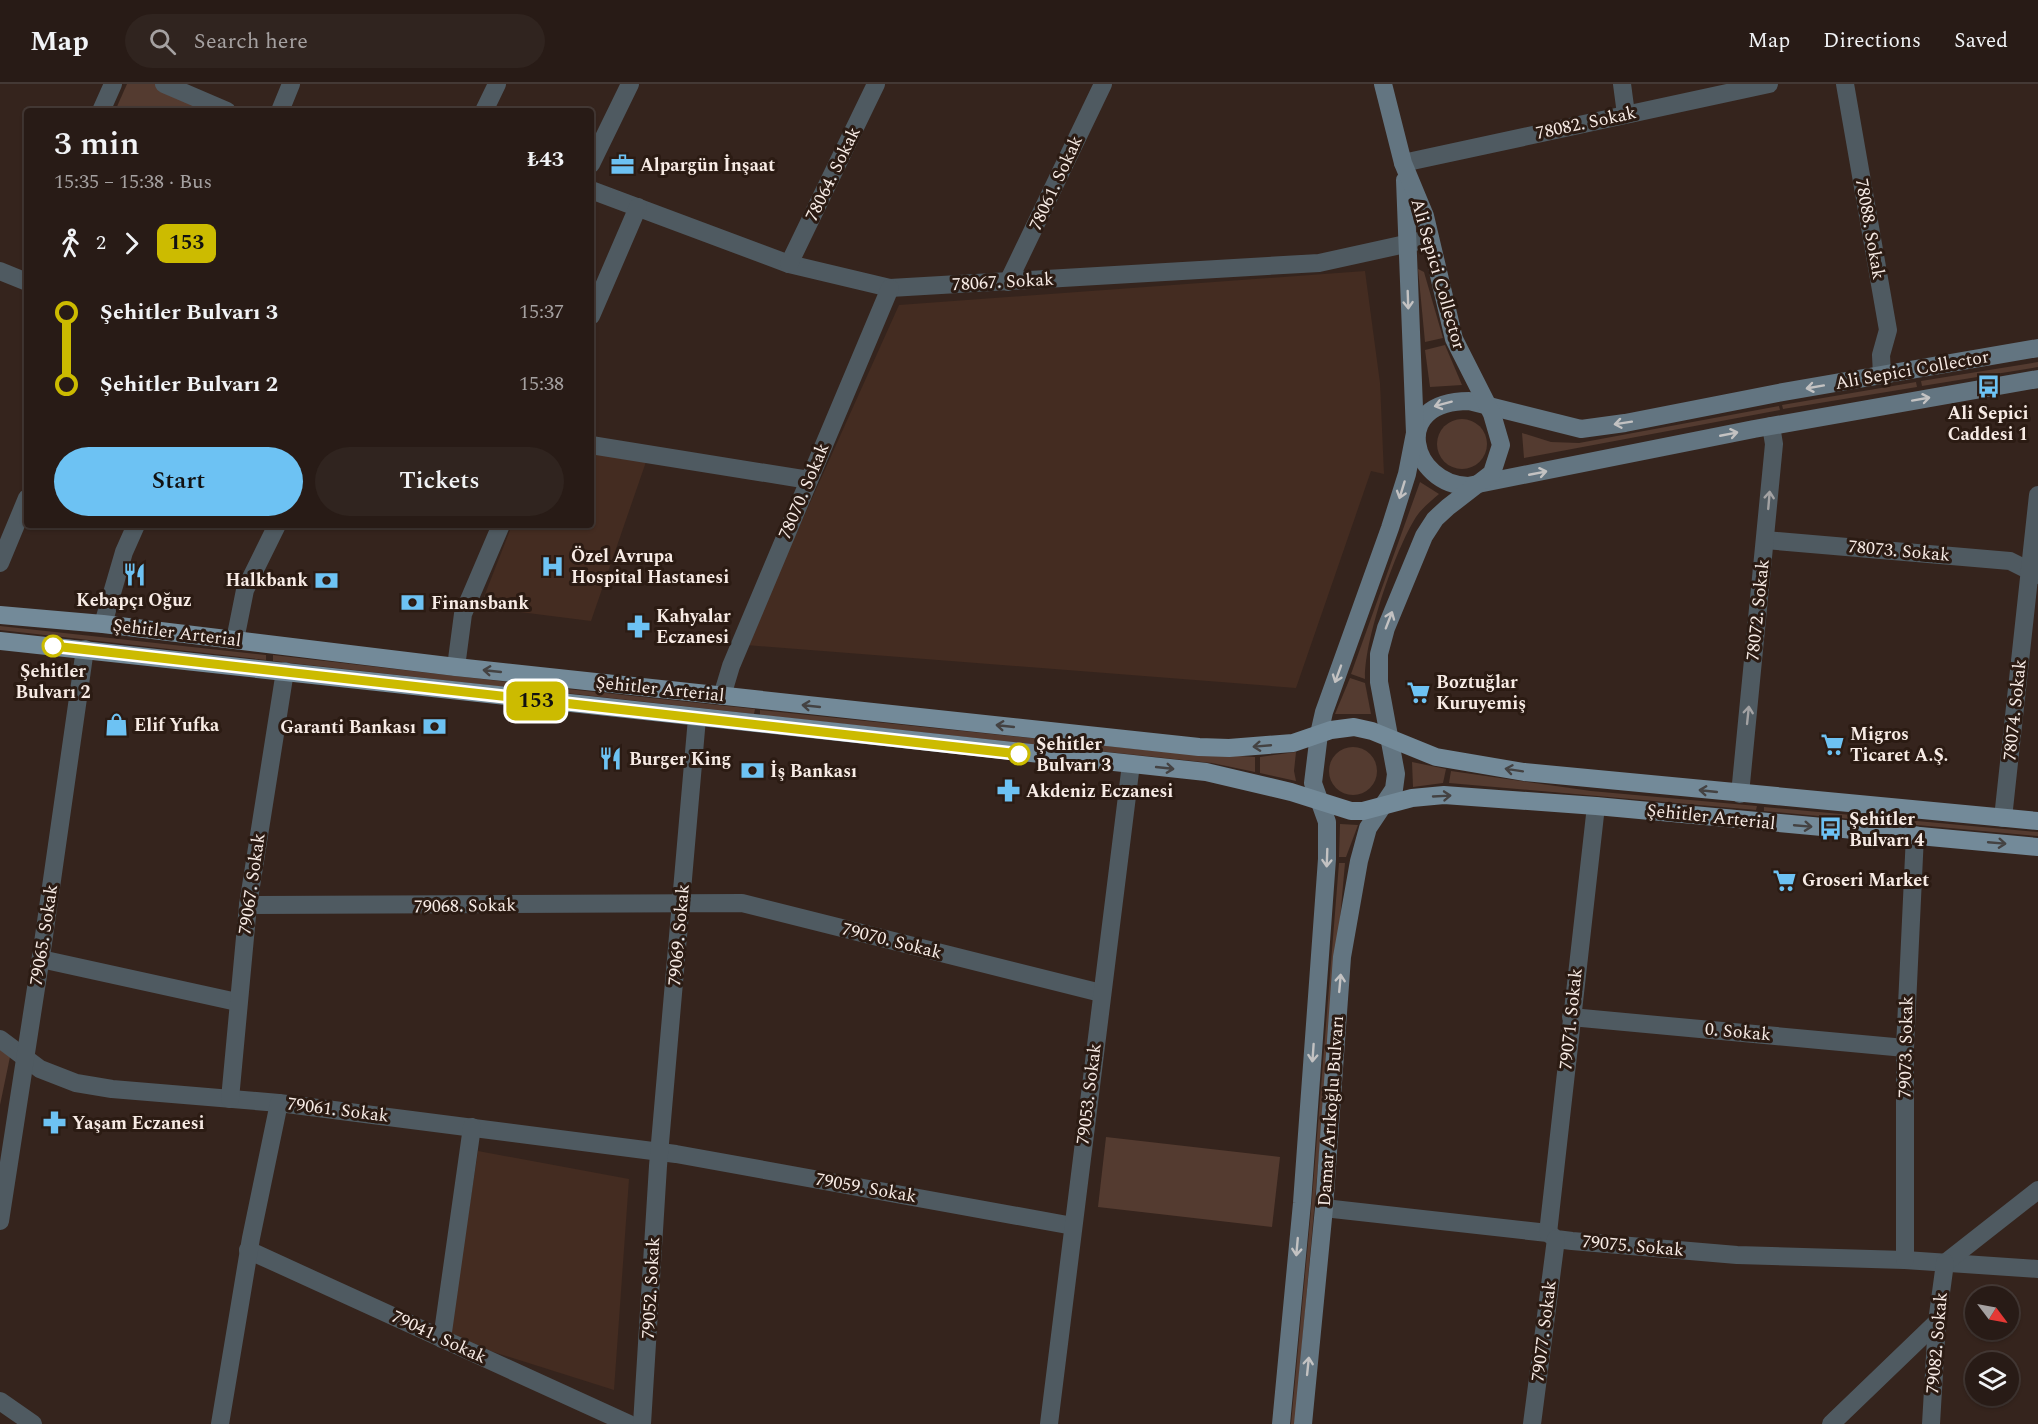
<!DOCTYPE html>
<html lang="en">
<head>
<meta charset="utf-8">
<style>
	body { margin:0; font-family:Spectral,serif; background:#30241f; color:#f1f3f6; height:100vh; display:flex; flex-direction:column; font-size:22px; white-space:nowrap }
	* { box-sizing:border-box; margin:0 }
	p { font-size:20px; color:#a5a1a1 }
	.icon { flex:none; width:33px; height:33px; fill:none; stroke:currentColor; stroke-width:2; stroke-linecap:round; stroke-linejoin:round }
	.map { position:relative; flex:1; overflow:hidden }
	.side { position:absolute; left:24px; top:24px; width:570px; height:420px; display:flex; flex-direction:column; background:#281b16; border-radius:6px; box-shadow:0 2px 4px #0004,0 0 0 2px #443935 }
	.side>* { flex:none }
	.badge { padding:0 12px; border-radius:9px; font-size:21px; line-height:39px }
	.needle { width:39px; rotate:122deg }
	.fabs { position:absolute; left:1965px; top:1202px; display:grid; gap:12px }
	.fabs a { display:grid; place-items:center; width:54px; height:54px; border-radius:50%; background:#281b16; box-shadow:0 2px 4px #0004,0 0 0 2px #443935; font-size:30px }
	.map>.badge { position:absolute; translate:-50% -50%; box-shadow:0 0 0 3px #fff }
	.legs { display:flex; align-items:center; gap:9px; height:66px; padding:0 30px; font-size:20px }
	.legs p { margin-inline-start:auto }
	.head { display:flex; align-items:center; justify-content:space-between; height:102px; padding:0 30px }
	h1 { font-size:33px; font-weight:600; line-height:45px }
	.primary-button { display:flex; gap:12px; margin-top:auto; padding:12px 30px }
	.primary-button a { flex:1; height:69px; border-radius:36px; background:#6dc2f3; color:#111; font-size:24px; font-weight:600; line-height:69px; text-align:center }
	.primary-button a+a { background:#30241f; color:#f1f3f6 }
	ul { padding:0 30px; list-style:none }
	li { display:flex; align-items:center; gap:21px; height:72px; font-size:22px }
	li i { display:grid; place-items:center; width:9px; height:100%; margin:0 8px; background:currentColor }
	li i::after { content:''; width:15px; height:15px; margin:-8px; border:4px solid; border-radius:50%; background:#281b16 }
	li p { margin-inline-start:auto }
	li:first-child i { background:linear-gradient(#0000 50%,currentColor 0) }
	li:last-child i { background:linear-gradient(currentColor 50%,#0000 0) }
	header { display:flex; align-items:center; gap:36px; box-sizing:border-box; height:84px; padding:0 30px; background:#281b16; border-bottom:2px solid #443935 }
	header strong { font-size:28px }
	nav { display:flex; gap:33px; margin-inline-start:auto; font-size:21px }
	.search { width:420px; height:54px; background:#30241f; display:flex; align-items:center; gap:15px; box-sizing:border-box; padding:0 21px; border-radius:33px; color:#a5a1a1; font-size:22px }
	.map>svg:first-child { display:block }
</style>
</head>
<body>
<header>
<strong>Map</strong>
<div class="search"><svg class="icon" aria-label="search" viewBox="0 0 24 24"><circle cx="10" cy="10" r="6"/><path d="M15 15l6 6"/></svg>Search here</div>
<nav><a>Map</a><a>Directions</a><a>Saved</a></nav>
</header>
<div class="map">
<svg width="2038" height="1340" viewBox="0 0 2038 1340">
	<rect width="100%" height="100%" fill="#35241d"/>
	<g fill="#442c21">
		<path d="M1365 187 1380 299 1384 390 1371 387 1296 604 746 561 899 221Z"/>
		<path d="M591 370 647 375 591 537 480 523 512 441H591Z"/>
		<path d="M478 1067 629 1095 614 1306 449 1254Z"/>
	</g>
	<g fill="#543b30">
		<path d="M127 0H157L220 27H115Z"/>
		<path d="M1418 185 1424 188 1443 254 1425 258Z"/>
		<path d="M1445 261 1462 301 1430 303 1425 266Z"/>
		<path d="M2038 278V283L1922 302 1921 297Z"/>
		<path d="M1916 298 1917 303 1783 325 1782 321Z"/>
		<path d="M1779 322 1780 326 1524 374 1522 349 1551 358 1579 359Z"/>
		<circle cx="1462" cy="360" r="25"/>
		<path d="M1420 398 1439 410C1431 417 1422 424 1416 433 1395 466 1364 556 1365 595L1351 590Z"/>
		<path d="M0 542 266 571V576L0 546Z"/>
		<path d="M273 571 533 601V606L273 577Z"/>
		<path d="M1350 594 1365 599 1371 630H1335Z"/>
		<path d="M539 602 755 625 754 630 539 606Z"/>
		<path d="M760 626 1155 667 1255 673V688L1212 679 760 631Z"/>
		<circle cx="1353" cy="687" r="24"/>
		<path d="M1296 668 1294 687 1296 697 1260 689V673Z"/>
		<path d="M1412 678 1446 685 1443 699 1413 703Z"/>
		<path d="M1451 687 1591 707 1757 722 1756 726 1449 699Z"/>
		<path d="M1764 723 2038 748V752L1764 727Z"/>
		<path d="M1340 740 1358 741 1346 773H1339Z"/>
		<path d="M1339 779H1345L1295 1340H1291L1311 1127Z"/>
		<path d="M0 961 11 968 0 1021Z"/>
		<path d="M1106 1053 1280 1073 1272 1143 1098 1123Z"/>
	</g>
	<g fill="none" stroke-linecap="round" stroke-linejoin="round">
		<g stroke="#4f5a61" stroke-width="18">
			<path d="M164 0 227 27"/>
			<path d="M1622 0 1626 30"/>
			<path d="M1845 0 1888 246 1881 271 1882 291"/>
			<path d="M101 27 113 0"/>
			<path d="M280 27 291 0"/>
			<path d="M484 27 497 0"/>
			<path d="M1403 79 1769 0"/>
			<path d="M591 80 630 0"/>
			<path d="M591 106 789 180 890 204 1319 179 1428 155"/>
			<path d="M789 180 876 0"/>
			<path d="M0 187 27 198"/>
			<path d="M1008 198 1103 0"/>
			<path d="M591 232 638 123"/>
			<path d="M591 361 809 396"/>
			<path d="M1765 456 2010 477 2038 491"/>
			<path d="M0 479 27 414"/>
			<path d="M103 540 124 468 136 441"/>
			<path d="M235 556 245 506 277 441"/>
			<path d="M456 583 463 530 501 441"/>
			<path d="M722 612 731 582 890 204"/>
			<path d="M1740 710 1774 360 1771 342"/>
			<path d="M2003 734 2038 411"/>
			<path d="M248 821 742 819 1101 909"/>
			<path d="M41 875 237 918"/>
			<path d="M1571 933 1905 964"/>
			<path d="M0 955 40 985 76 999 112 1005 279 1019 676 1070 1073 1142"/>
			<path d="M230 1015 248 821 285 587"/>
			<path d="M1324 1124 1548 1149 1556 1155 1572 1157 1737 1171 1905 1176 2038 1185"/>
			<path d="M0 1137 43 859 85 565"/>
			<path d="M1548 1149 1596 722"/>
			<path d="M248 1166 629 1340"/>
			<path d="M1905 1176V964L1915 751"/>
			<path d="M1945 1179 2038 1106"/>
			<path d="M442 1255 472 1043"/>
			<path d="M0 1317 33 1340"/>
			<path d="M220 1340 251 1154 279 1019"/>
			<path d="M642 1340 658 1082 697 634"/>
			<path d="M1049 1340 1131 680"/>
			<path d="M1532 1340 1556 1155"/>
			<path d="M1831 1340 1937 1238"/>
			<path d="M1931 1340 1937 1238 1945 1179"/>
		</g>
		<g stroke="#637581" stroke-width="18">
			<path d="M2038 264 1778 309 1625 339 1581 345 1469 317C1388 317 1412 401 1468 402L1754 345 2038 295"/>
			<path d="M1281 1340 1302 1119 1327 775V738L1313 699 1319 650 1324 628 1390 444 1407 390 1415 349 1405 96"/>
			<path d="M1303 1340 1324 1124 1342 873 1359 777 1368 744 1394 705 1396 690 1379 598V570L1386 544 1424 452 1435 435 1448 423 1492 389 1501 361 1492 330 1454 255 1425 132 1403 79 1383 0"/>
		</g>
		<g stroke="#738a99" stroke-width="18">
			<path d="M0 531 103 540 456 583 1199 663 1229 664 1293 659 1331 646 1354 643 1372 647 1436 673 1524 688 2038 737"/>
			<path d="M0 557 1206 688 1291 708 1351 727H1363L1412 714 1444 711 1596 722 2038 763"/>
		</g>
	</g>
	<defs><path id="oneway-shaft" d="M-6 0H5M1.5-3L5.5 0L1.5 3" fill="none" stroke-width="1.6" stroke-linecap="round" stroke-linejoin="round" transform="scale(1.5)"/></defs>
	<g stroke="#c3c2c2">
		<use href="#oneway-shaft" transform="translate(1408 216) rotate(88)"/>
		<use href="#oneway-shaft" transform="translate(1815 303) rotate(170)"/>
		<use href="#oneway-shaft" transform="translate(1921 315) rotate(-10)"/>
		<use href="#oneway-shaft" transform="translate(1443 320) rotate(165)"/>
		<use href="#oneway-shaft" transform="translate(1623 339) rotate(171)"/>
		<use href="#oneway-shaft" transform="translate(1729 350) rotate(-11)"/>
		<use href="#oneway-shaft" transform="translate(1538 389) rotate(-11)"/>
		<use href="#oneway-shaft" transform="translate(1402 406) rotate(107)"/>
		<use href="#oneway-shaft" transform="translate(1389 536) rotate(-69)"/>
		<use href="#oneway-shaft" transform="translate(1338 590) rotate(110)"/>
		<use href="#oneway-shaft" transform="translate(1327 774) rotate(92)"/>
		<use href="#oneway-shaft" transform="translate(1340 899) rotate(-85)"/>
		<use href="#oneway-shaft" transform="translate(1313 969) rotate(94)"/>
		<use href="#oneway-shaft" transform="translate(1297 1163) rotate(95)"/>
		<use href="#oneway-shaft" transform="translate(1308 1282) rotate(-84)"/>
	</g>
	<g stroke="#a3a2a3">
		<use href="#oneway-shaft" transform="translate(1769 416) rotate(-85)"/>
		<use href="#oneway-shaft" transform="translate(1748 631) rotate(-84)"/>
	</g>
	<g stroke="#444242">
		<use href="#oneway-shaft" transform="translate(492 587) rotate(-174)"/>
		<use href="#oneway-shaft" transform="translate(811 622) rotate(-174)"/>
		<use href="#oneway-shaft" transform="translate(1005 642) rotate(-174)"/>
		<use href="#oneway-shaft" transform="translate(1262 662) rotate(175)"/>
		<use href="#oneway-shaft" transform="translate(1165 684) rotate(6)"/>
		<use href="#oneway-shaft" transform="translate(1514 686) rotate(-171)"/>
		<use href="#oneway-shaft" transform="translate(1708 707) rotate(-174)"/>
		<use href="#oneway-shaft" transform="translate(1442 712) rotate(-3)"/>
		<use href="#oneway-shaft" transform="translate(1803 742) rotate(5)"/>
		<use href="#oneway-shaft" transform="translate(1997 759) rotate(5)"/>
	</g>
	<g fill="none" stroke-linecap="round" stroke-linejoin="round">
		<defs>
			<path id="line-1" d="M53 562 1019 670"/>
		</defs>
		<use href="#line-1" stroke="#fff" stroke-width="14"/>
		<use href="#line-1" stroke="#cb0" stroke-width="9"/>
	</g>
	<defs>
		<symbol id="office-bare" viewBox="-9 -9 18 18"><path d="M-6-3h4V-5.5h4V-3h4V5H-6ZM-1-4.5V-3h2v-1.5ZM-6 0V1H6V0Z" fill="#6dc2f3" stroke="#2b1b13" stroke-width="2.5" paint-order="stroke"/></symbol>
		<symbol id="bus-bare" viewBox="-9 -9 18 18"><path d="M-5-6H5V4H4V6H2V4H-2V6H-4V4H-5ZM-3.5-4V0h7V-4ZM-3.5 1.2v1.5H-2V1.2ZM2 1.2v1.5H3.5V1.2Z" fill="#6dc2f3" stroke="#2b1b13" stroke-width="2.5" paint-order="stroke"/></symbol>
		<symbol id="hospital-bare" viewBox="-9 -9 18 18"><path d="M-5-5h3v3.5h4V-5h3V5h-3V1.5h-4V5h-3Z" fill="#6dc2f3" stroke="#2b1b13" stroke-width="2.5" paint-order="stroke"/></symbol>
		<symbol id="restaurant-bare" viewBox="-9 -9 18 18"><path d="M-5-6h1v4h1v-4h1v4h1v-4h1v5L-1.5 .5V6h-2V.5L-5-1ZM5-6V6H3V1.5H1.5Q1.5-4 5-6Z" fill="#6dc2f3" stroke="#2b1b13" stroke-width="2.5" paint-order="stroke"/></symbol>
		<symbol id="bank-bare" viewBox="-9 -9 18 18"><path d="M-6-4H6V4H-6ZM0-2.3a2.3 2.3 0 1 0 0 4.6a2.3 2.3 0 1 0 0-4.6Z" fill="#6dc2f3" stroke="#2b1b13" stroke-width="2.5" paint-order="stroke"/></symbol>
		<symbol id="pharmacy-bare" viewBox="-9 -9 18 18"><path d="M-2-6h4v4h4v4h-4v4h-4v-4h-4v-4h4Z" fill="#6dc2f3" stroke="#2b1b13" stroke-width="2.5" paint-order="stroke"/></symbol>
		<symbol id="supermarket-bare" viewBox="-9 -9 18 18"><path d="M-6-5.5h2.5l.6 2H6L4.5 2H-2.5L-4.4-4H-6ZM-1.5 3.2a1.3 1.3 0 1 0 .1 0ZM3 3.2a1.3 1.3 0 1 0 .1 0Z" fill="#6dc2f3" stroke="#2b1b13" stroke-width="2.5" paint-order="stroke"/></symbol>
		<symbol id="shop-bare" viewBox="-9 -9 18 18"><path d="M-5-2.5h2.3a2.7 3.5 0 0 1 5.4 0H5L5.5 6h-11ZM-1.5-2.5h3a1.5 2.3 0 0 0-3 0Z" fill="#6dc2f3" stroke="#2b1b13" stroke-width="2.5" paint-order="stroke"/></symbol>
	</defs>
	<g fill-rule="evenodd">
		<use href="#office-bare" x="606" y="64" width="33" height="33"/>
		<use href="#bus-bare" x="1972" y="286" width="33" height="33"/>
		<use href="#hospital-bare" x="536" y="466" width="33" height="33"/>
		<use href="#restaurant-bare" x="118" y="474" width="33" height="33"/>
		<use href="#bank-bare" x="310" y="480" width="33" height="33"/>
		<use href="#bank-bare" x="396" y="502" width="33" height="33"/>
		<use href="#pharmacy-bare" x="622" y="526" width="33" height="33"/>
		<use href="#supermarket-bare" x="1402" y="592" width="33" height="33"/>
		<use href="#shop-bare" x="100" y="624" width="33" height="33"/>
		<use href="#bank-bare" x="418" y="626" width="33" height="33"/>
		<use href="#supermarket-bare" x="1816" y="644" width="33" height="33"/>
		<use href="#restaurant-bare" x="594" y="658" width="33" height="33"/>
		<use href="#bank-bare" x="736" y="670" width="33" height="33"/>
		<use href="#pharmacy-bare" x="992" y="690" width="33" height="33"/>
		<use href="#bus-bare" x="1814" y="728" width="33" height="33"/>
		<use href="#supermarket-bare" x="1768" y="780" width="33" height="33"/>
		<use href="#pharmacy-bare" x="38" y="1022" width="33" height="33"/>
	</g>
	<g fill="#fff" stroke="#cb0" stroke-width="3">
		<circle cx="53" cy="562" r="10"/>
		<circle cx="1019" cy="670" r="10"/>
	</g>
	<g text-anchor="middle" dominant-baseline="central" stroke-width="6" stroke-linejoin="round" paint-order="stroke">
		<g font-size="18" fill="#f7ebe5" stroke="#2b1b13">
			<text transform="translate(1586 39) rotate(-12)">78082. Sokak</text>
			<text transform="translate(833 90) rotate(-64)">78064. Sokak</text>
			<text transform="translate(1056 99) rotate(-65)">78061. Sokak</text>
			<text transform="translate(1870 145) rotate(80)">78088. Sokak</text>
			<text transform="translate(1438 190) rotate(74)">Ali Sepici Collector</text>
			<text transform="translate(1003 198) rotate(-3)">78067. Sokak</text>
			<text transform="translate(1912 286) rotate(-10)">Ali Sepici Collector</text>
			<text transform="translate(804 407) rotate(-67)">78070. Sokak</text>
			<text transform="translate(1899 467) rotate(5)">78073. Sokak</text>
			<text transform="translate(1758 526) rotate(-84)">78072. Sokak</text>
			<text transform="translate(177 549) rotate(7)">Şehitler Arterial</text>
			<text transform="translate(660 605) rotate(6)">Şehitler Arterial</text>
			<text transform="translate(2015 626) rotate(-84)">78074. Sokak</text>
			<text transform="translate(1711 733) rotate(6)">Şehitler Arterial</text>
			<text transform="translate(252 800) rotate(-82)">79067. Sokak</text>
			<text transform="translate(465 822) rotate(-1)">79068. Sokak</text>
			<text transform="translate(44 851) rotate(-81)">79065. Sokak</text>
			<text transform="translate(679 851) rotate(-85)">79069. Sokak</text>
			<text transform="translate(892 857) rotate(14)">79070. Sokak</text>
			<text transform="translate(1571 935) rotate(-84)">79071. Sokak</text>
			<text transform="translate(1738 948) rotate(5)">0. Sokak</text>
			<text transform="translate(1906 963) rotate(-89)">79073. Sokak</text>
			<text transform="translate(1089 1010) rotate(-83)">79053. Sokak</text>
			<text transform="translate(338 1026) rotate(7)">79061. Sokak</text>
			<text transform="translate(1331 1027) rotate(-86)">Damar Arıkoğlu Bulvarı</text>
			<text transform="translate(866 1104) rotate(10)">79059. Sokak</text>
			<text transform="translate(1633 1162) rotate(5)">79075. Sokak</text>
			<text transform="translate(651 1204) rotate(-87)">79052. Sokak</text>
			<text transform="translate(1544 1247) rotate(-83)">79077. Sokak</text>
			<text transform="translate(439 1253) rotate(25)">79041. Sokak</text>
			<text transform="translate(1937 1259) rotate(-85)">79082. Sokak</text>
		</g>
		<g font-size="18" font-weight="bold" fill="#f7ebe5" stroke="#2b1b13" text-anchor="start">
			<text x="640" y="81">Alpargün İnşaat</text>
			<text x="1988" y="329" text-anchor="middle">Ali Sepici<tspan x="1988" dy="21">Caddesi 1</tspan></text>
			<text x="571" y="472">Özel Avrupa<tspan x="571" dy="21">Hospital Hastanesi</tspan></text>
			<text x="308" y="496" text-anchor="end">Halkbank</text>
			<text x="134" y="516" text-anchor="middle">Kebapçı Oğuz</text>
			<text x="431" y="519">Finansbank</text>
			<text x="656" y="532">Kahyalar<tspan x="656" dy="21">Eczanesi</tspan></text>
			<text x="1436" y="598">Boztuğlar<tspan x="1436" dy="21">Kuruyemiş</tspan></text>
			<text x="134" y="641">Elif Yufka</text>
			<text x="416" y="643" text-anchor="end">Garanti Bankası</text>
			<text x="1850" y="650">Migros<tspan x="1850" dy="21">Ticaret A.Ş.</tspan></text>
			<text x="629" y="675">Burger King</text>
			<text x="770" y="687">İş Bankası</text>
			<text x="1026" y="707">Akdeniz Eczanesi</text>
			<text x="1849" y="735">Şehitler<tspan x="1849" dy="21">Bulvarı 4</tspan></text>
			<text x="1802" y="796">Groseri Market</text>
			<text x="72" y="1039">Yaşam Eczanesi</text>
		</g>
		<g font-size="18" font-weight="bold" fill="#f7ebe5" stroke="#2b1b13">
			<text x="53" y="587">Şehitler<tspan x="53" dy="21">Bulvarı 2</tspan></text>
			<text x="1036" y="660" text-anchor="start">Şehitler<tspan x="1036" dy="21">Bulvarı 3</tspan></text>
		</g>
	</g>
</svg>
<div class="fabs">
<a><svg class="needle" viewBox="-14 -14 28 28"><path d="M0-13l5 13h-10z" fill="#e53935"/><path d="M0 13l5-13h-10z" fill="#a5a1a1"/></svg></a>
<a><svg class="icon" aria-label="layers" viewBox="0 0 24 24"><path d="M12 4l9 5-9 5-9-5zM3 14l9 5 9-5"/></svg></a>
</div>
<b class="badge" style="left:536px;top:617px;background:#cb0;color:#111">153</b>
<section class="side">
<div class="head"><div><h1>3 min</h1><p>15:35 – 15:38 · Bus</p></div><b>₺43</b></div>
<div class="legs"><svg class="icon" aria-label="walk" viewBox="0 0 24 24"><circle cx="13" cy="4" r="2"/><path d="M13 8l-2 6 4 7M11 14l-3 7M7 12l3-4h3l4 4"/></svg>2<svg class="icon" aria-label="forward" viewBox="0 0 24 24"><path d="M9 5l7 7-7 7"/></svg><b class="badge" style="background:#cb0;color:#111">153</b></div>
<ul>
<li><i style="color:#cb0"></i><b>Şehitler Bulvarı 3</b><p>15:37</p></li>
<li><i style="color:#cb0"></i><b>Şehitler Bulvarı 2</b><p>15:38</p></li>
</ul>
<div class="primary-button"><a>Start</a><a>Tickets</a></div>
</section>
</div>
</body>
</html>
